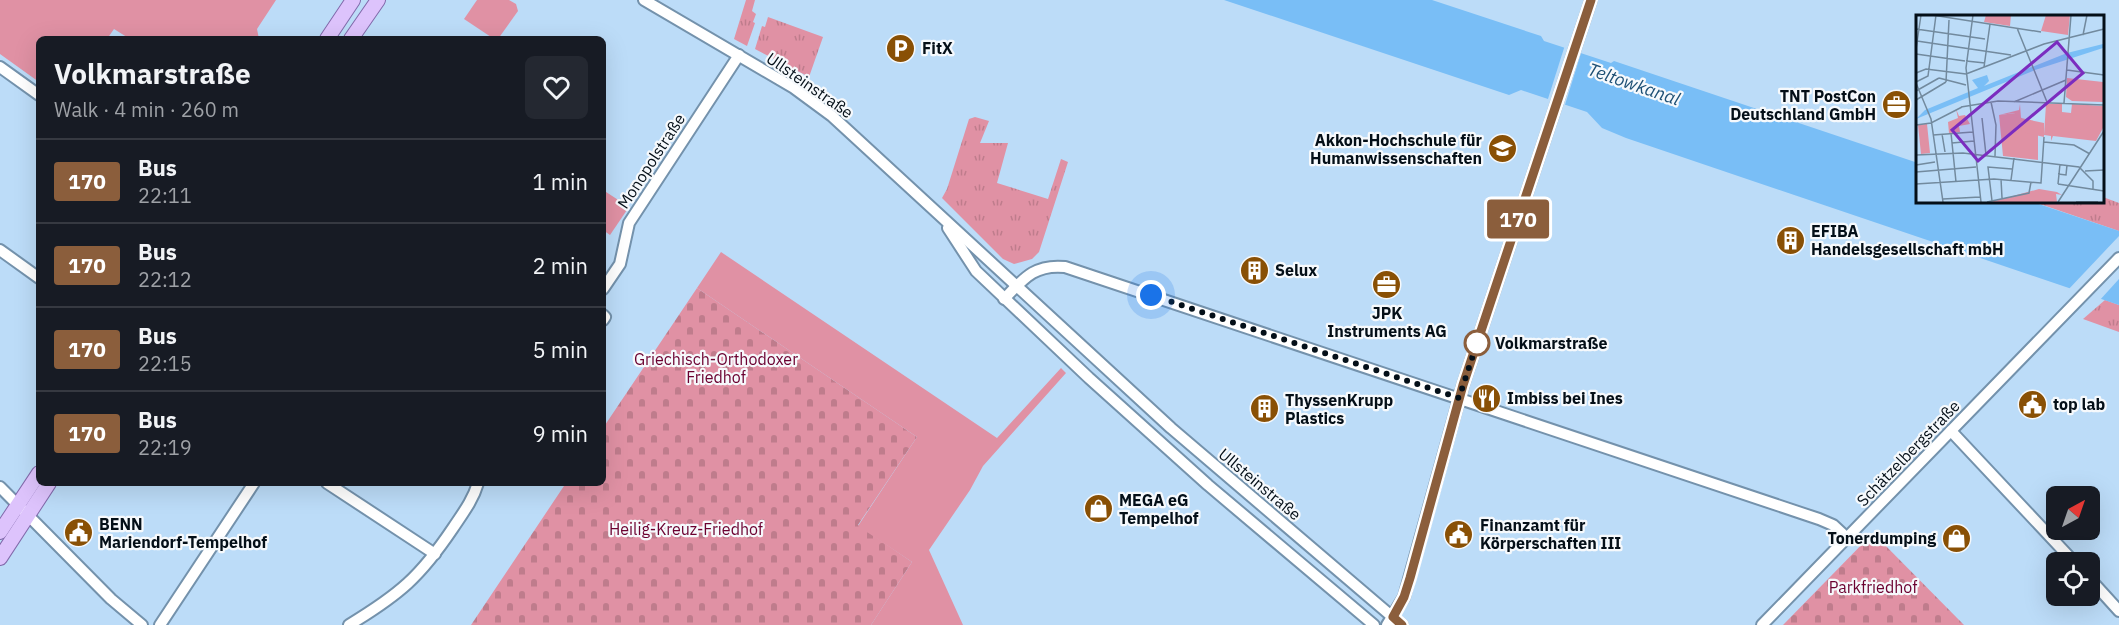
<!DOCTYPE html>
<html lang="en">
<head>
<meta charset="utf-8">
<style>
	body { margin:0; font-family:"IBM Plex Sans",sans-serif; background:#242831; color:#f1f3f6; height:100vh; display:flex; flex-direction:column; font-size:22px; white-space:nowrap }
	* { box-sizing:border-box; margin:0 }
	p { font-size:20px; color:#9ea1a6 }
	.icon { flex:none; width:33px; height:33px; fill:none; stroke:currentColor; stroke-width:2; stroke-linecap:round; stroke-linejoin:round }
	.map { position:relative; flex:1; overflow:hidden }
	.drawer { position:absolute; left:36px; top:36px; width:570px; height:450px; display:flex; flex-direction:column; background:#171b24; border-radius:9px; box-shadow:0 6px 24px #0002 }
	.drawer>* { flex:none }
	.badge { padding:0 12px; border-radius:4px; font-size:21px; line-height:39px }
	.needle { width:39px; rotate:40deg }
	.buttons { position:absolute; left:2046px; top:486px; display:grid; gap:12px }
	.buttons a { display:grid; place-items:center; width:54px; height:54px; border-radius:9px; background:#171b24; box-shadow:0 6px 24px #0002; font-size:30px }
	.you { position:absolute; width:30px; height:30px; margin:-15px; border:4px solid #fff; border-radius:50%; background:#1a73e8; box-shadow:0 0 0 9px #1a73e833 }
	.map>.badge { position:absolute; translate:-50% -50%; box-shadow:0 0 0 3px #fff }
	.round { display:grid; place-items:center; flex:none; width:63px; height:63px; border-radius:9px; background:#242831 }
	.head { display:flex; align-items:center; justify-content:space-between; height:102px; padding:0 18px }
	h1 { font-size:28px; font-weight:800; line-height:45px }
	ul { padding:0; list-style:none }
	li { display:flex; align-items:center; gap:18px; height:84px; padding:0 18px; border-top:2px solid #363941 }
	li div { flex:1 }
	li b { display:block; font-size:22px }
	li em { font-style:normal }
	li .badge { min-width:66px; font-weight:700; text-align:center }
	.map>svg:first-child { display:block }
</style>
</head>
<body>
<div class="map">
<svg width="2119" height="625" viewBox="0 0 2119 625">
	<defs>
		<pattern id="grass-tufts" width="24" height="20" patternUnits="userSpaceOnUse" patternTransform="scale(1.5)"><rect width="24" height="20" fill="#e091a4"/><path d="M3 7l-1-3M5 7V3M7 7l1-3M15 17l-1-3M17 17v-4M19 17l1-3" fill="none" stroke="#bf7c8c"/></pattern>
		<pattern id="cemetery-stones" width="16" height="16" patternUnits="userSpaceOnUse" patternTransform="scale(1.5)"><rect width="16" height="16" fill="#e091a4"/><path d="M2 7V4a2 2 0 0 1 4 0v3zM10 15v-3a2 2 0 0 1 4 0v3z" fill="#bf7c8c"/></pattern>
	</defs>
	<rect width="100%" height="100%" fill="#bcdcf8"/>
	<g fill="url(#grass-tufts)">
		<path d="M746 0H755L752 11 756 14 753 22 755 23 747 46 734 39Z"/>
		<path d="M768 17 823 37 809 77 755 49 762 26 765 27Z"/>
		<path d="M975 117 989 121 980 143H1008L997 183 1048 199 1061 159 1068 162 1039 252 1032 259 1014 264 1003 259 942 198 947 189 969 119Z"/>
		<path d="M2103 197 2119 203V231L2031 201H2102Z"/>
		<path d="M2105 300 2119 305V332L2083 319Z"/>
	</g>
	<g fill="url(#cemetery-stones)">
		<path d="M697 288 917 437 858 525 912 562 871 625H471L566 483H603V428Z"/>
		<path d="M1873 533 1876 536 1964 625H1783Z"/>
	</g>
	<g fill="#e091a4">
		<path d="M0 0H276L257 29 259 39H130L114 29 107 39H39V82L0 54Z"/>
		<path d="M477 0H509L516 4 518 11 498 39H494L464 19Z"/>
		<path d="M603 190 629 207 610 235 603 230Z"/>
		<path d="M721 252 997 438 1061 368 1066 373 983 466 970 490 929 550 963 625H871L912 562 858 526 917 437 697 288Z"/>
	</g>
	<path fill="#79bef6" d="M1224 0H1432L1541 36 1544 41 1611 63 1614 61 1918 163V201H2030L2119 231V305L1626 138 1602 128 1587 112 1521 90 1509 95Z"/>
	<g fill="#bcdcf8">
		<path d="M1565 45 1582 50 1564 108 1547 102Z"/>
		<path d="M2119 236V279L2099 301 2067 291Z"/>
	</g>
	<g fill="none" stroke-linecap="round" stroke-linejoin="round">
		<defs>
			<g id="minor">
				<path d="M644 0 794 88 832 116 1171 428 1402 625"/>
				<path d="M0 67 39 95"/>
				<path d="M948 228 976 271 1089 378 1208 485 1374 625"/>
				<path d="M0 250 39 278"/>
				<path d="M603 289 620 264 629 223 739 55"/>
				<path d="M1004 299C1024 278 1035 264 1065 267L1819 519 1833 525 1847 538"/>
				<path d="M603 315 605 317 603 320"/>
				<path d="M1951 431 2074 562"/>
				<path d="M327 483 435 554"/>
				<path d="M0 487 111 599 142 625"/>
				<path d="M2090 579 2119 611"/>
				<path d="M160 625 254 483"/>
				<path d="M349 625C400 594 420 577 453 528 463 513 473 500 478 483"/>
				<path d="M1387 625 1404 597 1463 385 1591 0"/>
				<path d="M1762 625 2119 258"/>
			</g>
			<g id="major">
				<path d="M327 39 353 0"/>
				<path d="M351 39 378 0"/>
				<path d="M0 532 39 473"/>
				<path d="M0 558 49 483"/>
			</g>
		</defs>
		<use href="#minor" stroke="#7492ac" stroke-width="14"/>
		<use href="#major" stroke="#826aab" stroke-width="16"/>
		<use href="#minor" stroke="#fff" stroke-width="10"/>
		<use href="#major" stroke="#ddc3fc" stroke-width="14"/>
	</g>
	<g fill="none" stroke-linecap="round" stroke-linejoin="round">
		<defs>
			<path id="line" d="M1402 625 1393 617 1404 597 1410 578 1463 385 1591 0"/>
		</defs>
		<use href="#line" stroke="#fff" stroke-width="14"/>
		<use href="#line" stroke="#8b5e3c" stroke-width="9"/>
		<path stroke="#040f18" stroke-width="6" stroke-dasharray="0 10.8" d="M1151 295 1459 398 1477 343"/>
	</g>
	<defs>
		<symbol id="parking-disc" viewBox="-11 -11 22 22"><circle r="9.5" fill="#895005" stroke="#f6f9fc"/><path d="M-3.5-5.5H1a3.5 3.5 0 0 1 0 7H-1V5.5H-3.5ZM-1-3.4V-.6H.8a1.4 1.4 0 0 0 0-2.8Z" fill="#fff"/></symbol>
		<symbol id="office-disc" viewBox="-11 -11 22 22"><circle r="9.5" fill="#895005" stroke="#f6f9fc"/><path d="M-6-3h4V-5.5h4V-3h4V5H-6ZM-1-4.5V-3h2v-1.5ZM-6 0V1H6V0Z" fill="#fff"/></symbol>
		<symbol id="university-disc" viewBox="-11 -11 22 22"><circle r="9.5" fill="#895005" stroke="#f6f9fc"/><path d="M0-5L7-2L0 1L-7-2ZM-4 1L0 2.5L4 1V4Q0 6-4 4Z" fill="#fff"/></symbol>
		<symbol id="building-disc" viewBox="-11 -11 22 22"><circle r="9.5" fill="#895005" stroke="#f6f9fc"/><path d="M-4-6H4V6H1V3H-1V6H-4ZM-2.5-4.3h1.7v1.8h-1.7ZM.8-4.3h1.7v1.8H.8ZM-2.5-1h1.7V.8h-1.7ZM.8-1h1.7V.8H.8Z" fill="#fff"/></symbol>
		<symbol id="restaurant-disc" viewBox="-11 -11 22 22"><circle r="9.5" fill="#895005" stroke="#f6f9fc"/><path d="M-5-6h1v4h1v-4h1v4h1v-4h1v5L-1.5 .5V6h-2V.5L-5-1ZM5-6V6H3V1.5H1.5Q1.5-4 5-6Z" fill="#fff"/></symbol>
		<symbol id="civic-disc" viewBox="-11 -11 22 22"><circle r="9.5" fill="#895005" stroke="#f6f9fc"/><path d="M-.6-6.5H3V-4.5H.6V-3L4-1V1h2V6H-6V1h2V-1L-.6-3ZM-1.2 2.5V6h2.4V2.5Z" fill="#fff"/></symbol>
		<symbol id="shop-disc" viewBox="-11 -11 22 22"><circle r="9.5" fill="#895005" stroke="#f6f9fc"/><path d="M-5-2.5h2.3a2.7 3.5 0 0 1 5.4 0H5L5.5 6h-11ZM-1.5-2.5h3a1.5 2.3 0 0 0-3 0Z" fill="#fff"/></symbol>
	</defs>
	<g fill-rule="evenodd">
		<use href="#parking-disc" x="884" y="32" width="33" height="33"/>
		<use href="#office-disc" x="1880" y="88" width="33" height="33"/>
		<use href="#university-disc" x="1486" y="132" width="33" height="33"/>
		<use href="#building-disc" x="1774" y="224" width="33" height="33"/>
		<use href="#building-disc" x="1238" y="254" width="33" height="33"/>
		<use href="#office-disc" x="1370" y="268" width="33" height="33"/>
		<use href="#restaurant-disc" x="1470" y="382" width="33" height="33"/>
		<use href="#civic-disc" x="2016" y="388" width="33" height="33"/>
		<use href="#building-disc" x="1248" y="392" width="33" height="33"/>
		<use href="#shop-disc" x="1082" y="492" width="33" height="33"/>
		<use href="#civic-disc" x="62" y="516" width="33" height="33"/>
		<use href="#civic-disc" x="1442" y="518" width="33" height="33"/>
		<use href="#shop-disc" x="1940" y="522" width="33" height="33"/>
	</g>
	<circle fill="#fff" stroke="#8b5e3c" stroke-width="3" cx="1477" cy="343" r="12"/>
	<g text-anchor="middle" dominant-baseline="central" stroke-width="4.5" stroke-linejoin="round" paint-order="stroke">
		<g font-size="16" font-weight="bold" fill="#040f18" stroke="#f6f9fc" text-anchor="start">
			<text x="922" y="48">FitX</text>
			<text x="1876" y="96" text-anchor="end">TNT PostCon<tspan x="1876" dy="18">Deutschland GmbH</tspan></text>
			<text x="1482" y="140" text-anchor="end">Akkon-Hochschule für<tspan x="1482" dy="18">Humanwissenschaften</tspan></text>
			<text x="1811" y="231">EFIBA<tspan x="1811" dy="18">Handelsgesellschaft mbH</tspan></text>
			<text x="1275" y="270">Selux</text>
			<text x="1387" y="313" text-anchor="middle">JPK<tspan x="1387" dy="18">Instruments AG</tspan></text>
			<text x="1507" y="398">Imbiss bei Ines</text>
			<text x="1285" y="400">ThyssenKrupp<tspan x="1285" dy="18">Plastics</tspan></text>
			<text x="2053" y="404">top lab</text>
			<text x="1119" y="500">MEGA eG<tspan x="1119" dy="18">Tempelhof</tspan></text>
			<text x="99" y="524">BENN<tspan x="99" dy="18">Mariendorf-Tempelhof</tspan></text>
			<text x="1480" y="525">Finanzamt für<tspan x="1480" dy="18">Körperschaften III</tspan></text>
			<text x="1936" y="538" text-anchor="end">Tonerdumping</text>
		</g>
		<g font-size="16" fill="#040f18" stroke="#f6f9fc">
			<text transform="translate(810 85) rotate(35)">Ullsteinstraße</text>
			<text transform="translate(651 161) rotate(-57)">Monopolstraße</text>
			<text transform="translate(1908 453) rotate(-46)">Schätzelbergstraße</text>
			<text transform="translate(1260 484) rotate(40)">Ullsteinstraße</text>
		</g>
		<g font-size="16" font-weight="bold" fill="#040f18" stroke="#f6f9fc" text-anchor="start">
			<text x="1495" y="343">Volkmarstraße</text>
		</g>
		<g font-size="16" fill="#6b0130" stroke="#f6f9fc">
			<text x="716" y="359">Griechisch-Orthodoxer<tspan x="716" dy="18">Friedhof</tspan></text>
			<text x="686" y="529">Heilig-Kreuz-Friedhof</text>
			<text x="1873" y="587">Parkfriedhof</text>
		</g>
		<g font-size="18" font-style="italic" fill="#1e5075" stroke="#f6f9fc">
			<text transform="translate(1634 84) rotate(19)">Teltowkanal</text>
		</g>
	</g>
	<g transform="translate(1916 15)">
		<rect width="188" height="188" fill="#bcdcf8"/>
		<path d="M151 63 187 67V87L156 86 150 82ZM100 98 122 118V145L87 141 83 100Z" fill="#e091a4"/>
		<path d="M70 0H95L94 11 68 7ZM104 89 105 103 128 108V122L106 117 99 98 83 100 103 95ZM40 94 43 101 49 100 54 109 43 111 44 117 33 118 32 107 42 103ZM11 109 14 138 5 139 2 110ZM123 174 141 177 146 180 140 179 141 187H75Z" fill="#e091a4"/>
		<path d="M130 0H154L152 20 125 16ZM130 89H146V97L155 98 156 89 187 91V113L180 126 137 121 135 126V121L128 120Z" fill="#e091a4"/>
		<path d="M187 29V33L119 55 0 104 9 95 62 73 56 65 71 60 73 66 68 71 151 38Z" fill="#79bef6"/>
		<path fill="none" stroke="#728a9e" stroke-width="1.5" d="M16 0 125 17M57 0 50 53 65 187M101 13 131 87M0 14 69 24M167 20 171 0M1 26 95 40M0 34 5 0M0 39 49 46M50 46 69 48M68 52 74 9M151 55 188 60M0 58 10 54 50 59M50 59 128 29 188 14M23 63 50 70M0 67 12 61 20 0M30 67 33 5M0 68 15 104 27 187M0 76 23 63M0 85 30 67M75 87 80 110 79 141M98 87 150 65M148 88 155 0M45 92 82 86 188 90M66 103 70 140M0 110 15 108 46 92M35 118 40 167M26 119 29 137M17 120 57 117M128 127 158 130 174 139M36 128 58 126M0 140 47 138 163 152 177 166V175M0 150 19 147M169 156 188 155M0 157 60 152M142 159 150 160 151 150M85 164 86 183M95 165 98 143M0 169 78 164 125 168 128 122M142 169 188 176M142 169 144 149M27 184 64 182M76 186 72 152 96 154M71 187 113 178 115 167M142 187 188 116M160 187H182"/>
		<path fill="#7b2cbf" fill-opacity="0.15" stroke="#7b2cbf" stroke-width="3" d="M141 27 167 58 62 146 36 115Z"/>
		<rect width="188" height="188" fill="none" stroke="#040f18" stroke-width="3"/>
	</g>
</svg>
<div class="buttons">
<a><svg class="needle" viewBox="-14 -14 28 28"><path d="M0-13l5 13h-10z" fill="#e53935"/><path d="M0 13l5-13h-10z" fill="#9ea1a6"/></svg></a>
<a><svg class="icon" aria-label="locate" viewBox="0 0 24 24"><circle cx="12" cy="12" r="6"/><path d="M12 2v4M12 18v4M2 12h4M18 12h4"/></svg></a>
</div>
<div class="you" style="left:1151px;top:295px"></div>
<b class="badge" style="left:1518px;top:219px;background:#8b5e3c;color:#fff">170</b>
<section class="drawer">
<div class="head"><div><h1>Volkmarstraße</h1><p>Walk · 4 min · 260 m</p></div><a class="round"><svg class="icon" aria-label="heart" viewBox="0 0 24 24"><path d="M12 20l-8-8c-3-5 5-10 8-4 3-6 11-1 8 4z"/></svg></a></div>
<ul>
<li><span class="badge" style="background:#8b5e3c;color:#fff">170</span><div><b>Bus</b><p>22:11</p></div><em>1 min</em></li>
<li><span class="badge" style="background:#8b5e3c;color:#fff">170</span><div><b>Bus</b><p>22:12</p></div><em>2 min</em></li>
<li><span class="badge" style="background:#8b5e3c;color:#fff">170</span><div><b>Bus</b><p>22:15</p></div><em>5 min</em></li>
<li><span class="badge" style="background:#8b5e3c;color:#fff">170</span><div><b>Bus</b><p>22:19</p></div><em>9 min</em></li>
</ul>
</section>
</div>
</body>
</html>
